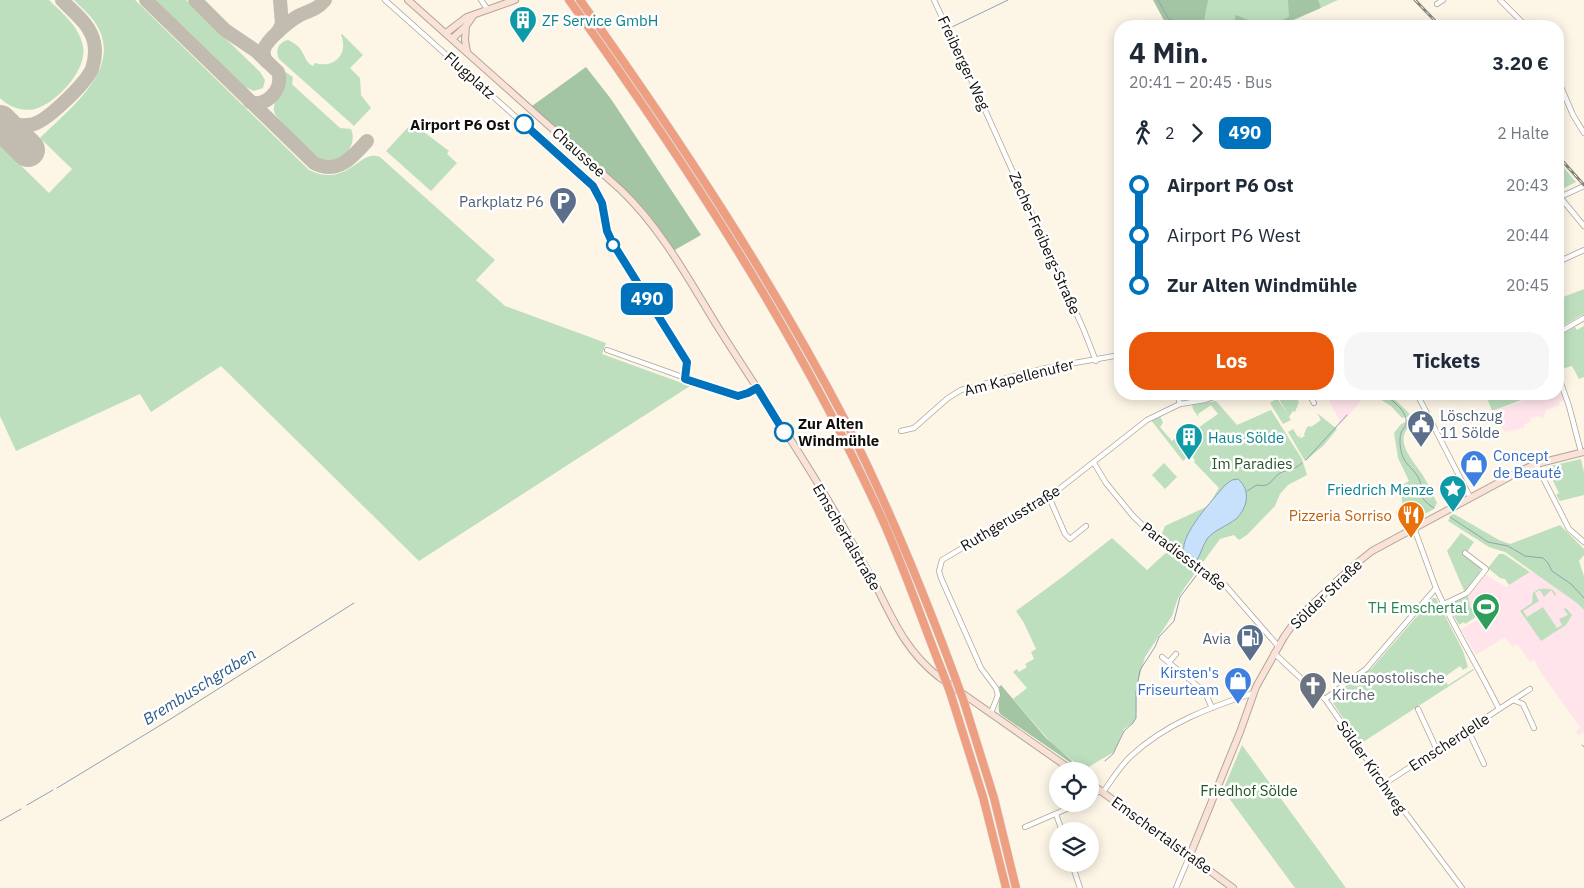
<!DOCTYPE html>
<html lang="de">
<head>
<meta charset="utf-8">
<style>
	body { margin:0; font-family:"IBM Plex Sans",sans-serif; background:#f6f6f7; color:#1f2937; height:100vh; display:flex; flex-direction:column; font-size:19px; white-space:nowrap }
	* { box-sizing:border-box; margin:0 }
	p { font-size:16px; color:#747a83 }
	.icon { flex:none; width:28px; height:28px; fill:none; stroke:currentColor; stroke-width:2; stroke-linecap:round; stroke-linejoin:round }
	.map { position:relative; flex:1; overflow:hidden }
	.details { position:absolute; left:1114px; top:20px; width:450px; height:380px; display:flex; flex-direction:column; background:#fff; border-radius:20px; box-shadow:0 2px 12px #0003 }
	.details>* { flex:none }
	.badge { padding:0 10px; border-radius:8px; font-size:18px; line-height:32px }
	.tools { position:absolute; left:1049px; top:762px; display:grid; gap:10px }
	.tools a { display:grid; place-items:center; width:50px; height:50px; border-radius:50%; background:#fff; box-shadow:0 2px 12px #0003; font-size:25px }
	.map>.badge { position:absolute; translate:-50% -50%; box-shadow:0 0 0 2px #fff }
	.legs { display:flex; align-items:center; gap:8px; height:55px; padding:0 15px; font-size:16px }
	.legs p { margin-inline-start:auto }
	.overview { display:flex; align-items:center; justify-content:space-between; height:85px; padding:0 15px }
	h1 { font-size:28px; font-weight:700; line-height:38px }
	.button { display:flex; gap:10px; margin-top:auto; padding:10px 15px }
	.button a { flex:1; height:58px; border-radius:20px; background:#ea580c; color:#fff; font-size:20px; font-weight:700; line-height:58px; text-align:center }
	.button a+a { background:#f6f6f7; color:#1f2937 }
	ul { padding:0 15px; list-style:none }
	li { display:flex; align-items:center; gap:18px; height:50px; font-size:19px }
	li i { display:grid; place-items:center; width:8px; height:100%; margin:0 6px; background:currentColor }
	li i::after { content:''; width:12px; height:12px; margin:-6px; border:4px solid; border-radius:50%; background:#fff }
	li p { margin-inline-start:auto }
	li:first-child i { background:linear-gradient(#0000 50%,currentColor 0) }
	li:last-child i { background:linear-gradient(currentColor 50%,#0000 0) }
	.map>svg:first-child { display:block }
</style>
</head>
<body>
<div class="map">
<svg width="1584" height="888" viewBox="0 0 1584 888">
	<rect width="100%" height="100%" fill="#fdf5e6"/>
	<g fill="#ffe4eb">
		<path d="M1560 388 1565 400 1559 402 1560 405 1546 410 1544 417 1540 418 1539 416 1531 418V422L1524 424V428L1505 432 1494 411 1543 394H1558V389Z"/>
		<path d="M1330 394H1366L1341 424 1327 396Z"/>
		<path d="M1533 571 1578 603 1584 610V732L1579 735 1576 732 1580 727 1541 673 1534 660 1530 662 1517 644 1512 647 1505 637 1476 655 1461 629 1481 618 1470 607 1468 595 1486 575 1506 587Z"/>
	</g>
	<g fill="#bedfbe">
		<path d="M0 0H49C62 13 79 26 83 46 88 69 57 103 35 109 23 112 9 107 0 98Z"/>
		<path d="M74 0H135L309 170C348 189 359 148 380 157L495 260 476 280 505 306 606 343 602 354 690 386 419 561 221 366 151 412 140 394 16 451 0 416V145L49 193 72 169 40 138C71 107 131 64 90 16 85 11 79 5 74 0Z"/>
		<path d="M156 0H186L260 72 265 80 263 88 254 91 245 87Z"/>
		<path d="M1176 0H1338L1281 26H1192Z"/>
		<path d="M342 34 363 55 350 68 360 78 361 95 371 108 354 126 279 59C275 51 278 42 288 40 292 42 299 46 301 50 306 57 305 62 313 66L315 63C334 69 349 54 341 35Z"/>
		<path d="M284 71 293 77 292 84 295 87 340 128 351 129C359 148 338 166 320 158 314 155 278 120 275 114 269 100 290 89 284 71Z"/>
		<path d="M412 123 449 151 447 154 457 163 431 191 386 151Z"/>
		<path d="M1558 161 1576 182 1558 191Z"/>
		<path d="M1584 289V314L1558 329V299Z"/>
		<path d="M1584 326V377L1579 379 1572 366 1558 370V336L1575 327 1577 330Z"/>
		<path d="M1282 394H1304L1302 398 1300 396 1296 398 1299 402 1295 412 1293 411 1289 417 1291 420 1283 424 1270 403 1277 398 1288 415 1283 406 1289 402 1283 406 1278 397Z"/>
		<path d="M1372 394H1389L1410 414 1407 417 1402 418 1391 406Z"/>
		<path d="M1487 394H1496L1498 400 1516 394H1537L1492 411 1486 395Z"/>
		<path d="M1216 401 1237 425 1271 410 1302 459 1307 475 1288 485 1280 494 1275 506 1247 535 1239 540 1234 535 1220 539 1185 587 1178 598 1172 616 1145 657 1137 686 1136 718 1133 723 1124 729 1114 752 1090 766 1086 771 1054 746 1013 699 1027 688 1013 672 1017 669 1019 672 1027 667 1025 664 1034 659 1031 652 1036 649 1024 623 1016 611 1065 575 1112 538 1147 570 1169 550 1196 566 1161 536 1165 526 1208 506 1219 488 1194 462 1195 460 1188 452 1185 455 1187 457 1183 461 1151 420 1160 416 1163 423 1160 427 1172 441 1176 438 1179 441 1218 414 1211 405 1198 414 1199 418 1193 409 1192 405Z"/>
		<path d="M1317 413 1337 429 1324 445 1305 461 1288 432 1293 429 1298 437 1301 435 1299 438H1301L1305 436 1304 434 1307 427 1310 426 1311 427 1321 420Z"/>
		<path d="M1414 419 1417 421C1390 436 1410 457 1422 474 1428 483 1432 493 1437 503L1434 509 1404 525 1396 512 1403 508 1400 486 1409 481 1398 458 1394 433 1401 424Z"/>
		<path d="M1581 459 1584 472V495L1560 501 1556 495 1559 493 1546 467Z"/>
		<path d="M1164 463 1177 477 1165 489 1152 475Z"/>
		<path d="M1454 514 1499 540 1510 544 1560 525 1584 549V555L1579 561 1584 576V610L1577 603 1505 552 1489 547 1448 521 1451 515Z"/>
		<path d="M1461 533 1474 542 1467 552 1465 551 1463 554 1481 569 1480 574 1465 593 1447 551Z"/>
		<path d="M1499 554H1504L1530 572 1509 585 1505 579 1500 578 1488 568Z"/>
		<path d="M1539 589C1546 589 1554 587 1556 595L1555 596 1551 590 1544 597 1540 590 1535 593 1539 601 1523 611 1527 617 1543 607 1557 628 1562 625 1559 619 1568 615 1563 608 1567 609 1572 615 1566 625 1541 641 1520 611 1532 603 1533 593Z"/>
		<path d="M1468 596 1470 607 1479 615 1465 624 1464 622 1459 625 1448 605Z"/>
		<path d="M1433 598H1436L1463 651 1468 667 1463 670 1460 666 1443 678 1448 685 1473 669 1474 670 1360 744 1333 703V698L1372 668Z"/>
		<path d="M1242 745 1346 888H1295L1223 790Z"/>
	</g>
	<g fill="#a4c5a4">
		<path d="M1153 0H1208L1203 26H1167Z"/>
		<path d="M1288 0H1318L1321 8 1278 26H1268L1289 17Z"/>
		<path d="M1236 15 1263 26H1235L1233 25Z"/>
		<path d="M586 67 611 99 701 235 673 251 650 216 633 197 532 106Z"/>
		<path d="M1001 685 1046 738 1072 761 1071 763 1000 714C996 706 1002 696 999 687Z"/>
	</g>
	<path fill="#c7e1fc" stroke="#90a2b3" d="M1238 479C1251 490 1248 507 1236 519 1227 526 1214 530 1207 539 1203 545 1201 553 1197 560L1184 552C1180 534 1213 500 1225 485L1232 480Z"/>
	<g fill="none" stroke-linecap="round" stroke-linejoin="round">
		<g stroke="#90a2b3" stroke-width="1">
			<path d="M1158 0 1168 18 1172 20 1175 26"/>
			<path d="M952 27 1008 0"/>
			<path d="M1558 177 1560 183"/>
			<path d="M1558 185 1559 184"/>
			<path d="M1382 394C1391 399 1408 411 1406 423 1406 427 1402 429 1401 433 1399 439 1400 451 1403 457 1406 465 1415 470 1419 479 1426 494 1414 495 1434 508"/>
			<path d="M1306 460 1347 415"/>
			<path d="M1247 491 1257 485C1271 488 1271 479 1280 473 1287 469 1292 472 1302 463"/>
			<path d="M1450 517 1488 542 1508 546 1525 556 1543 558 1548 563 1552 571 1571 584 1584 598"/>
			<path d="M1582 745 1584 747"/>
			<path d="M1105 761 1113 754 1124 731 1133 723 1136 718V692L1140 670 1155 647 1159 637 1174 621 1180 597 1199 572"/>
			<path d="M57 788 169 720 354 603"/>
			<path d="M27 805 53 790"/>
			<path d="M0 821 21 809"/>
		</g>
		<g stroke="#c2bcb0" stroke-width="14">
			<path d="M146 0 314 163C337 175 352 158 367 141"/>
			<path d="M195 0 225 30 256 51 278 72C284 89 266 108 250 102"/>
			<path d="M278 32 282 24 280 0"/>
			<path d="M266 61C264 57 263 53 264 49 267 40 287 23 295 18 306 10 314 13 325 0"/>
			<path d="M0 119C11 125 22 127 34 124 49 119 85 84 92 69 95 60 96 51 94 42 90 24 74 13 62 0"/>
		</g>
		<path stroke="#c2bcb0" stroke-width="34" d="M0 122 28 150"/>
		<defs>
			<g id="street">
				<path d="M385 0 593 186C604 204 603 224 612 242L687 362 685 379"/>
				<path d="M481 0 488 10"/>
				<path d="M934 0 981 101 1083 328 1096 361"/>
				<path d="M1500 0 1526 26"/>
				<path d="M1437 4 1443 0"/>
				<path d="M1558 80 1573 115 1584 133"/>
				<path d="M1560 197 1584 226"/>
				<path d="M1558 198 1584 186"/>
				<path d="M1558 262 1584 250"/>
				<path d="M1558 333 1584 318"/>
				<path d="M607 350 733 395C742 397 749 393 757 388"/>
				<path d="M1558 375 1569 406 1581 452"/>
				<path d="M1177 394 1180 404"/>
				<path d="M1309 394 1314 403"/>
				<path d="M1417 394 1470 497"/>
				<path d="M901 431 914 428 948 398 961 390 1046 368 1120 355"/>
				<path d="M1094 463 1106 483 1133 516 1155 537 1225 585 1278 646"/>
				<path d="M1536 464 1569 529 1584 542"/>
				<path d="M1049 497 1065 534 1070 539 1086 526"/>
				<path d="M1436 588C1455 630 1479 668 1499 709"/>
				<path d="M1444 604 1467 593 1486 569 1465 553"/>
				<path d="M1274 653 1307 684 1325 699 1384 784 1462 888"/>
				<path d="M1162 657 1205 692 1212 708"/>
				<path d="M1169 662 1176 654"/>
				<path d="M1325 699 1366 669 1436 588 1414 528"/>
				<path d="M1513 700 1523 704 1534 728"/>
				<path d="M1418 709 1437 750"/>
				<path d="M991 713 998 695 996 688 981 668 941 578 939 571 942 560 1049 497 1147 420 1180 404 1205 400 1222 394"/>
				<path d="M1468 730 1484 764"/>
				<path d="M1384 784 1530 689"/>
				<path d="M1103 792C1112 780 1120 766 1131 756 1165 724 1210 707 1254 693"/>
				<path d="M1090 798 1100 790"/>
				<path d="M1056 814 1062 831"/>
				<path d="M1025 827 1078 804"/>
				<path d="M1072 864 1080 888"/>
				<path d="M1176 888 1190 855"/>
			</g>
			<g id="secondary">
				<path d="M408 0 621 190C663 230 691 284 721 332 762 397 807 461 844 528 855 548 866 568 877 588 894 622 907 652 939 677L1073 771"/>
				<path d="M466 26 465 40 467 52"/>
				<path d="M446 33 467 17 515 0"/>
				<path d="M452 39 466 26 473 16"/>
				<path d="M1090 783 1233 888"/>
				<path d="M1190 855 1240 732 1256 687 1284 637 1296 620 1352 567 1372 551 1522 470 1536 464 1584 452"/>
			</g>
			<g id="highway">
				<path d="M569 0C685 162 796 331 879 512 903 564 921 618 942 671"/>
				<path d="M580 0C677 136 770 276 847 424 889 507 924 593 956 680"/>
				<path d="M950 692 983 797 1006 888"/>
				<path d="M964 702 994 798 1016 888"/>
			</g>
		</defs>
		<use href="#street" stroke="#aea698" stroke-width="6"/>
		<use href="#secondary" stroke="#aea698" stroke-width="8"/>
		<use href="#highway" stroke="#d9d9d8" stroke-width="9"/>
		<use href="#street" stroke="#fff" stroke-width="4.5"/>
		<use href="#secondary" stroke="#fae2d9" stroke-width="6"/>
		<use href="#highway" stroke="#ee9f81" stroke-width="8"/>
		<defs>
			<g id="rail">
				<path d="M1415 0 1440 26"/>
				<path d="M1558 156 1584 185"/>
			</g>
		</defs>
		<use href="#rail" stroke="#888379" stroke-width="3"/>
		<use href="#rail" stroke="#fff" stroke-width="1" stroke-dasharray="4" stroke-linecap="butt"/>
		<defs>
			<g id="highway-bridge">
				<path d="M942 671 950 692"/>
				<path d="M956 680 964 702"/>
			</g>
		</defs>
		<use href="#highway-bridge" stroke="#d9d9d8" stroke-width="9" stroke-linecap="butt"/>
		<use href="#highway-bridge" stroke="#ee9f81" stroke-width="8"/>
	</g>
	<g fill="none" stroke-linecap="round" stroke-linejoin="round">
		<defs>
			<path id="line-1" d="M524 124 593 186 602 203 607 231 612 242 687 362 685 379 738 396 748 393 757 388 784 432"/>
		</defs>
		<use href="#line-1" stroke="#fff" stroke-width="11"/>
		<use href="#line-1" stroke="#0072bc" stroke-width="8"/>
	</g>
	<defs>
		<symbol id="building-pin" viewBox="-11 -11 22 30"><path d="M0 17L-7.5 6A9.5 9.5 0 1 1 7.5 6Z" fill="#0f9aa8" stroke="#fff"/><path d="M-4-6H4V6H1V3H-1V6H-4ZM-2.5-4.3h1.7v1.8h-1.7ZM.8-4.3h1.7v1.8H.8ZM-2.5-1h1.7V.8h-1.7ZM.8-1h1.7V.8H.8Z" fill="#fff"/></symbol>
		<symbol id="parking-pin" viewBox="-11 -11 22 30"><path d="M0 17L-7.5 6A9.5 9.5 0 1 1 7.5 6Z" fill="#5c6f8a" stroke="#fff"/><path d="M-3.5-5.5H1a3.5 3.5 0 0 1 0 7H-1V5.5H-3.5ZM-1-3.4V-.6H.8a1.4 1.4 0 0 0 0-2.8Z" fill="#fff"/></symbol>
		<symbol id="civic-pin" viewBox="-11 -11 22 30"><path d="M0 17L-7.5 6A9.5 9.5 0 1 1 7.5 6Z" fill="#5c6f8a" stroke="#fff"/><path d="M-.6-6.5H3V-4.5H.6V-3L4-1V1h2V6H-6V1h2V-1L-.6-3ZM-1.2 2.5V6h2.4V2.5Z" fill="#fff"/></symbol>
		<symbol id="shop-pin" viewBox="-11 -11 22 30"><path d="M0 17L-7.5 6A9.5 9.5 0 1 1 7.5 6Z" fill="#3f7fe0" stroke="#fff"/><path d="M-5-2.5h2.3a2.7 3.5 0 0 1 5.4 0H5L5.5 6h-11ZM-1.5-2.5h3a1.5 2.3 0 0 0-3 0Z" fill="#fff"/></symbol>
		<symbol id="sight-pin" viewBox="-11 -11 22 30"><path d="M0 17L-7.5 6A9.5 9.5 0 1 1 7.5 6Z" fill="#0f9aa8" stroke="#fff"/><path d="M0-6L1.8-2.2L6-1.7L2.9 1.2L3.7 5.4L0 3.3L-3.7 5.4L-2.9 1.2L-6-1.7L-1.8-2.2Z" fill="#fff"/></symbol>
		<symbol id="restaurant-pin" viewBox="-11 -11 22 30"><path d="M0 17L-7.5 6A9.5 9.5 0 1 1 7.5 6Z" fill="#e8710a" stroke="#fff"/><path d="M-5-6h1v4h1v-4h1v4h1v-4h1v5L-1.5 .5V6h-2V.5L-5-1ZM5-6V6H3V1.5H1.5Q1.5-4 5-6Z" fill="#fff"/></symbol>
		<symbol id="stadium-pin" viewBox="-11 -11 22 30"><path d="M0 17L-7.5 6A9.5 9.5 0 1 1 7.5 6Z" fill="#2e9e5b" stroke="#fff"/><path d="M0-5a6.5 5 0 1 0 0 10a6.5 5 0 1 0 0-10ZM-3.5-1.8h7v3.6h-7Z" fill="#fff"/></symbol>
		<symbol id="fuel-pin" viewBox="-11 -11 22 30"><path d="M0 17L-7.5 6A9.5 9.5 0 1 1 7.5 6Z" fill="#5c6f8a" stroke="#fff"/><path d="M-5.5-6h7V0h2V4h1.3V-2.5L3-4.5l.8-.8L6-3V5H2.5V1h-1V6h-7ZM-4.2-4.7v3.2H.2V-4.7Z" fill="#fff"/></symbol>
		<symbol id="church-pin" viewBox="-11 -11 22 30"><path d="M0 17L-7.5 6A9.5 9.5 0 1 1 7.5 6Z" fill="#6b7280" stroke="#fff"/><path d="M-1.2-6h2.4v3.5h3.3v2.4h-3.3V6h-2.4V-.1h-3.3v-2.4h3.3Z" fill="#fff"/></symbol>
	</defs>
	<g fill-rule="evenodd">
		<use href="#building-pin" x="507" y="4" width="32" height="43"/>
		<use href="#parking-pin" x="547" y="185" width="32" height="43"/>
		<use href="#civic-pin" x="1405" y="408" width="32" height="43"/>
		<use href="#building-pin" x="1173" y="421" width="32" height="43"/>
		<use href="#shop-pin" x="1458" y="448" width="32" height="43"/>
		<use href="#sight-pin" x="1437" y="473" width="32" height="43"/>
		<use href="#restaurant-pin" x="1395" y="499" width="32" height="43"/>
		<use href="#stadium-pin" x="1470" y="591" width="32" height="43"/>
		<use href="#fuel-pin" x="1234" y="622" width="32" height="43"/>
		<use href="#shop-pin" x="1222" y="665" width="32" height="43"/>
		<use href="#church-pin" x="1297" y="670" width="32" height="43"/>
	</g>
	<g fill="#fff" stroke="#0072bc" stroke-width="2.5">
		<circle cx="524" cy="124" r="9"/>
		<circle cx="613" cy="245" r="6"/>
		<circle cx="784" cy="432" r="9"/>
	</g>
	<g text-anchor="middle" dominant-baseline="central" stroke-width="5" stroke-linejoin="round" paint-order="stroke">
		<g font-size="15" fill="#0d838f" stroke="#fff" text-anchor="start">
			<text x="542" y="20">ZF Service GmbH</text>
			<text x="1208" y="437">Haus Sölde</text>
			<text x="1434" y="489" text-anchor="end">Friedrich Menze</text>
		</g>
		<g font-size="15" fill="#110f0a" stroke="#fff">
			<text transform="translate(964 63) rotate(65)">Freiberger Weg</text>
			<text transform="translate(470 75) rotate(42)">Flugplatz</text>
			<text transform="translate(579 152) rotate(42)">Chaussee</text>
			<text transform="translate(1045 243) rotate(66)">Zeche-Freiberg-Straße</text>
			<text transform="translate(1019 377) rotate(-14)">Am Kapellenufer</text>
			<text transform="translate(1010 518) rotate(-31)">Ruthgerusstraße</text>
			<text transform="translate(847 537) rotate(60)">Emschertalstraße</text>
			<text transform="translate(1184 556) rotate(37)">Paradiesstraße</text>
			<text transform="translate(1326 594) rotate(-44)">Sölder Straße</text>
			<text transform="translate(1449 742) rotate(-33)">Emscherdelle</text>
			<text transform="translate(1372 767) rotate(55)">Sölder Kirchweg</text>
			<text transform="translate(1162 835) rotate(36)">Emschertalstraße</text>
		</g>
		<g font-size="15" font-weight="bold" fill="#110f0a" stroke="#fff" text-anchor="end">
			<text x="510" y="124">Airport P6 Ost</text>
			<text x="798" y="423" text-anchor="start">Zur Alten<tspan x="798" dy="17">Windmühle</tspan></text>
		</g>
		<g font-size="15" fill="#4e5e75" stroke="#fff" text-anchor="end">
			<text x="544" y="201">Parkplatz P6</text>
			<text x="1440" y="415" text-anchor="start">Löschzug<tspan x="1440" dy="17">11 Sölde</tspan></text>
			<text x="1231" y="638">Avia</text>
		</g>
		<g font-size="15" fill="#366cbe" stroke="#fff" text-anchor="start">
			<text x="1493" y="455">Concept<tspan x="1493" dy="17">de Beauté</tspan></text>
			<text x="1219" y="672" text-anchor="end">Kirsten's<tspan x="1219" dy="17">Friseurteam</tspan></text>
		</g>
		<g font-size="15" fill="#255327" stroke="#fff">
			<text x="1252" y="463">Im Paradies</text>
			<text x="1249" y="790">Friedhof Sölde</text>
		</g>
		<g font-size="15" fill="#c56008" stroke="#fff" text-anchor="end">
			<text x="1392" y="515">Pizzeria Sorriso</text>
		</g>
		<g font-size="15" fill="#27864d" stroke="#fff" text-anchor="end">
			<text x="1467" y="607">TH Emschertal</text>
		</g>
		<g font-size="15" fill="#5b616d" stroke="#fff" text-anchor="start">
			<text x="1332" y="677">Neuapostolische<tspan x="1332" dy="17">Kirche</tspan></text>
		</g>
		<g font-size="16" font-style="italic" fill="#2d5a86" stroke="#fff">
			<text transform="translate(199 686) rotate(-32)">Brembuschgraben</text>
		</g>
	</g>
</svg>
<div class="tools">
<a><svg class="icon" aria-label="locate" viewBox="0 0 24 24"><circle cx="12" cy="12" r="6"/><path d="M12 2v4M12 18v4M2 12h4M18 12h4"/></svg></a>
<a><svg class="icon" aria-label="layers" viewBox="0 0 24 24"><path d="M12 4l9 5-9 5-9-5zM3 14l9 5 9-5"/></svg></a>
</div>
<b class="badge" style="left:647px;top:299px;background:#0072bc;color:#fff">490</b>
<section class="details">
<div class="overview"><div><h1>4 Min.</h1><p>20:41 – 20:45 · Bus</p></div><b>3.20 €</b></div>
<div class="legs"><svg class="icon" aria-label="walk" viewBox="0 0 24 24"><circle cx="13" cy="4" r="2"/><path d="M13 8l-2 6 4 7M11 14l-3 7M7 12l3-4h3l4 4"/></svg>2<svg class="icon" aria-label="forward" viewBox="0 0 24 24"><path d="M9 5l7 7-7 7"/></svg><b class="badge" style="background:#0072bc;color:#fff">490</b><p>2 Halte</p></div>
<ul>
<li><i style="color:#0072bc"></i><b>Airport P6 Ost</b><p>20:43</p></li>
<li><i style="color:#0072bc"></i><span>Airport P6 West</span><p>20:44</p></li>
<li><i style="color:#0072bc"></i><b>Zur Alten Windmühle</b><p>20:45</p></li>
</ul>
<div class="button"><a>Los</a><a>Tickets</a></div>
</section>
</div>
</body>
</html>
